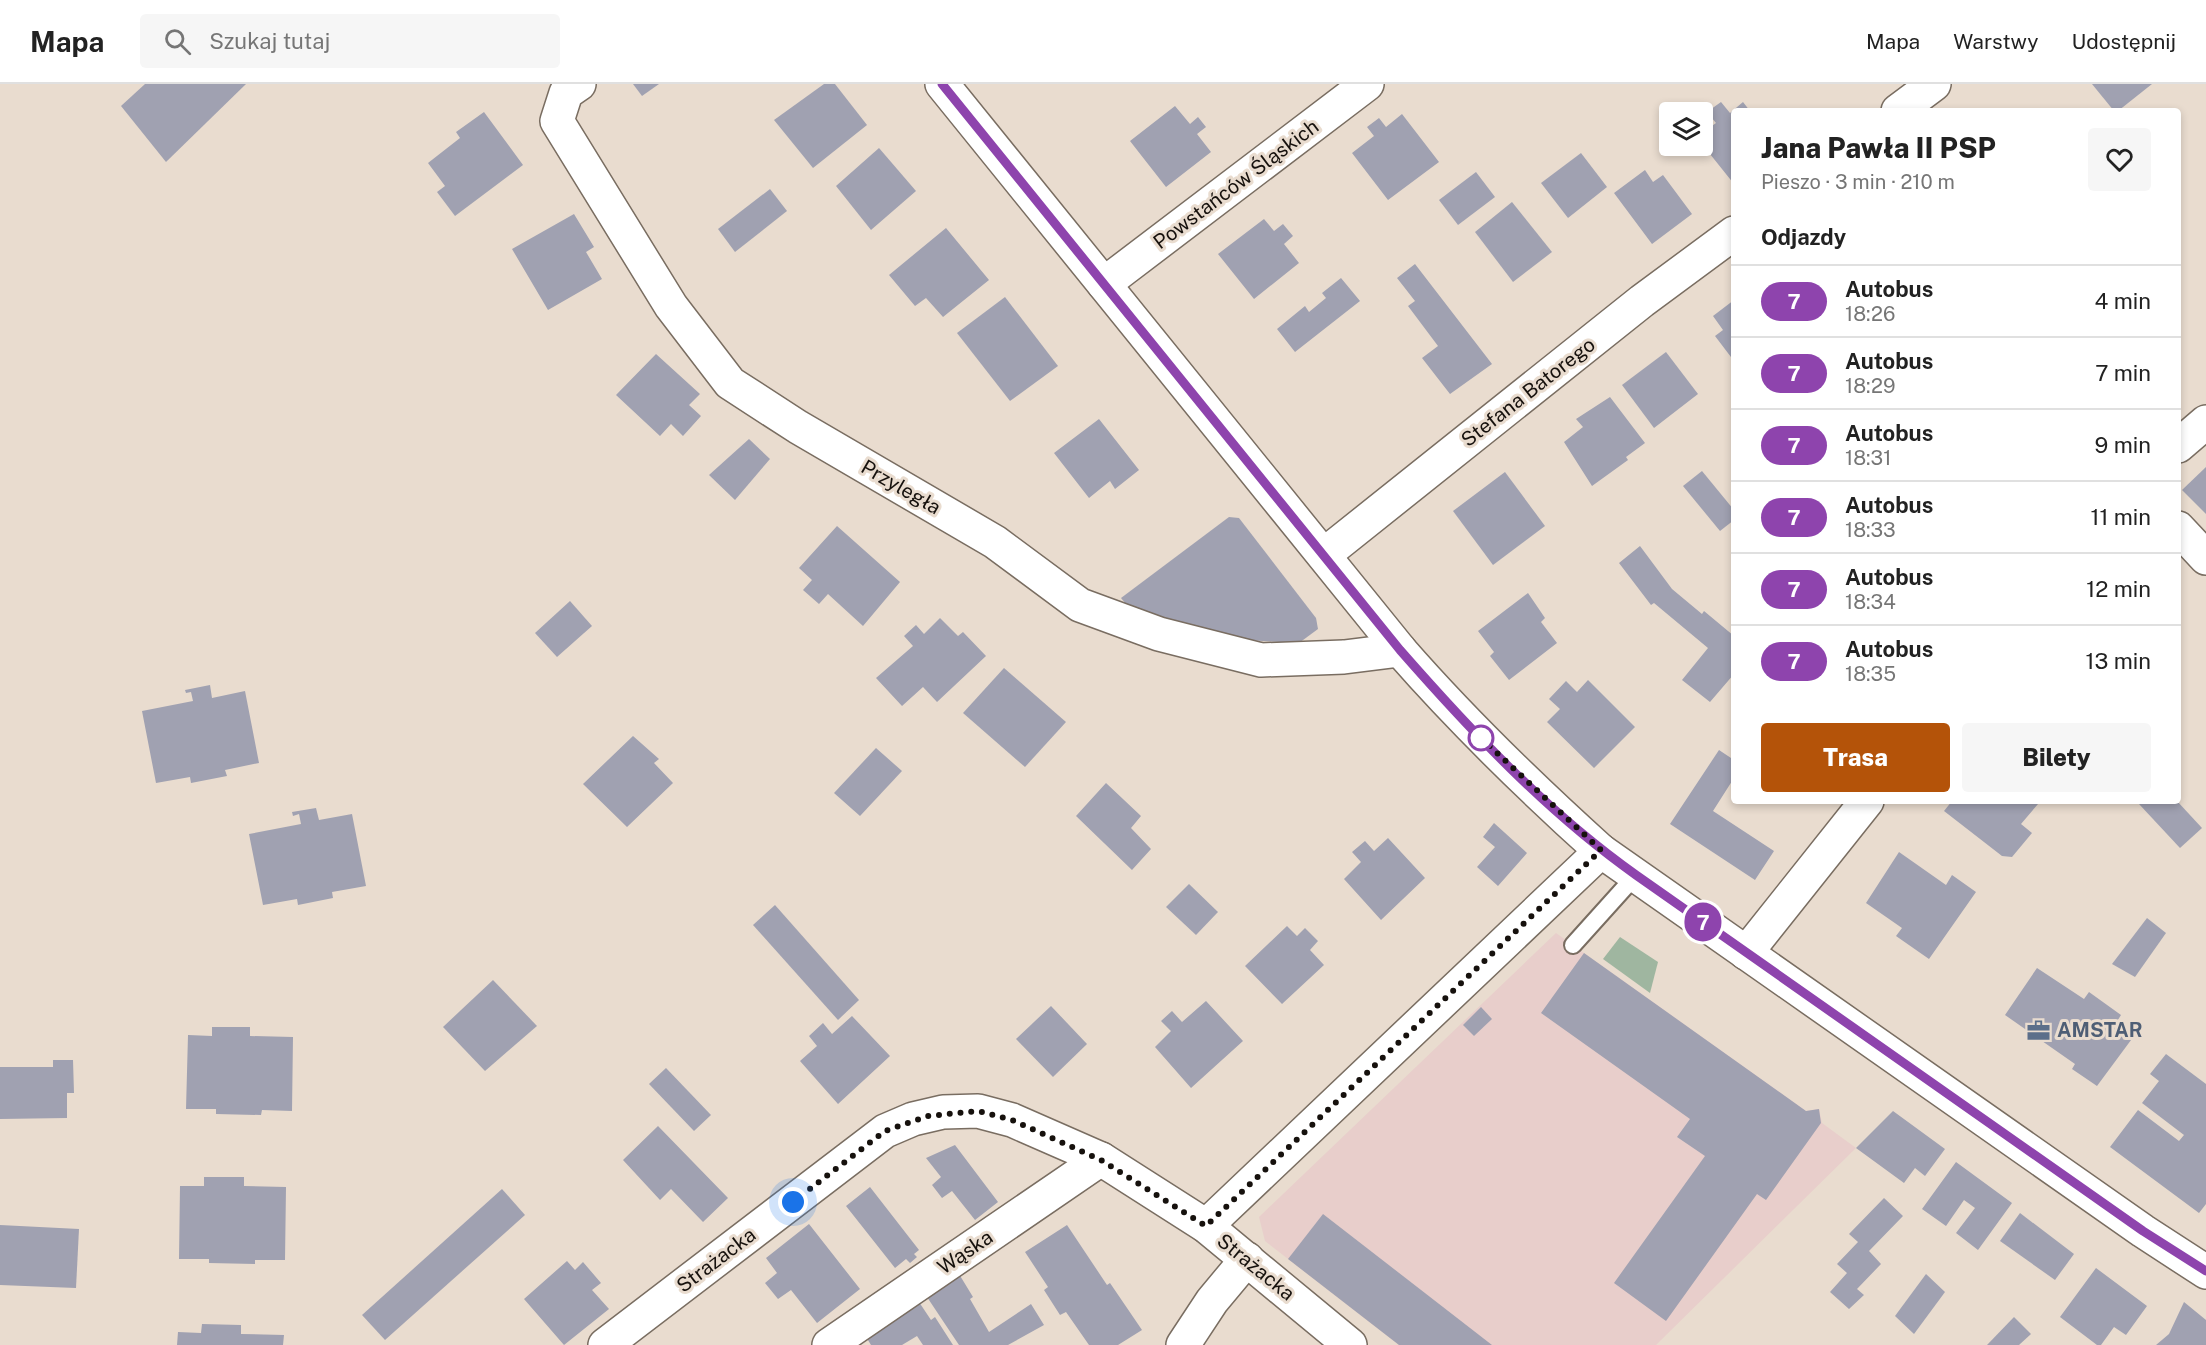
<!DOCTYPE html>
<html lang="pl">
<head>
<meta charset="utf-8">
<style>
	body { margin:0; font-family:"Public Sans",sans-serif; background:#f6f6f6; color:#222; height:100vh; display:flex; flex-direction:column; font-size:22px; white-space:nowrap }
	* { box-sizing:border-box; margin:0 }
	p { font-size:20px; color:#767676 }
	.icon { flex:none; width:33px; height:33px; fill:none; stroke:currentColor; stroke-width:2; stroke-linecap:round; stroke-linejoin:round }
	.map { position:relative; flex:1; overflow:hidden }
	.side { position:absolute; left:1731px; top:24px; width:450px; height:696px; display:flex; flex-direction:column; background:#fff; border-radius:6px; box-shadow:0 3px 9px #0003 }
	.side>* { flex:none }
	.badge { padding:0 12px; border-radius:20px; font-size:21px; line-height:39px }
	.controls { position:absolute; left:1659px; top:18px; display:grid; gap:12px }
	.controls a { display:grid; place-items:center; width:54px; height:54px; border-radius:6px; background:#fff; box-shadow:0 3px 9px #0003; font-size:30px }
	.you { position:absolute; width:30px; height:30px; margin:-15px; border:4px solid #fff; border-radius:50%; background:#1a73e8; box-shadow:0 0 0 9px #1a73e833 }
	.map>.badge { position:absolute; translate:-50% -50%; box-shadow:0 0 0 3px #fff }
	h2 { padding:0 30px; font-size:22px; line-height:54px }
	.round { display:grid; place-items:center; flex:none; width:63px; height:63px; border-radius:6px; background:#f6f6f6 }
	.head { display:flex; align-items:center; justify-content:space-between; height:102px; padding:0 30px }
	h1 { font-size:28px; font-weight:800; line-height:45px }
	.cta { display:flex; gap:12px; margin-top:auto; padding:12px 30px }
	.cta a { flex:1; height:69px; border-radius:6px; background:#b45309; color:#fff; font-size:24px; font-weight:800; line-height:69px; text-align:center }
	.cta a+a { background:#f6f6f6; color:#222 }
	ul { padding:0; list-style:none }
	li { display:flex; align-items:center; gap:18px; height:72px; padding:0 30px; border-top:2px solid #e0e0e0 }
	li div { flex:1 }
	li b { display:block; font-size:22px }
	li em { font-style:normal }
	li .badge { min-width:66px; font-weight:700; text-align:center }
	header { display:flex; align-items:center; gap:36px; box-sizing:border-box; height:84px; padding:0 30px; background:#fff; border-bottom:2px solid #e0e0e0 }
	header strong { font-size:28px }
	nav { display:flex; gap:33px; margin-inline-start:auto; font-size:21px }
	.search { width:420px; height:54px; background:#f6f6f6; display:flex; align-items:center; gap:15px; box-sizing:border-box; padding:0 21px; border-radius:6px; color:#767676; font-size:22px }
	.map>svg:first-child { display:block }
</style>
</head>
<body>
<header>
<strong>Mapa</strong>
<div class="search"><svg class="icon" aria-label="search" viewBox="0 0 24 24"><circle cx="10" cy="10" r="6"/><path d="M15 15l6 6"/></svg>Szukaj tutaj</div>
<nav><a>Mapa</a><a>Warstwy</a><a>Udostępnij</a></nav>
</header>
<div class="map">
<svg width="2206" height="1261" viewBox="0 0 2206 1261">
	<rect width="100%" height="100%" fill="#e9dccf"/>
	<path fill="#e8cecb" d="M1556 849 1806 1027 1819 1025 1822 1039 1856 1064 1656 1261H1399L1265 1157 1259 1133Z"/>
	<path fill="#9fb6a0" d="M1620 853 1658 878 1650 909 1603 875Z"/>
	<g fill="#a0a1b1">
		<path d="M145 0H246L166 78 121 22Z"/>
		<path d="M633 0H659L642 12Z"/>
		<path d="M824 0H835L867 41 813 84 774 36Z"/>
		<path d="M2092 0H2152L2118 27H2114Z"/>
		<path d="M1721 18 1730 29 1743 18 1750 27H1734V100L1702 60V49L1716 39 1707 28Z"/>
		<path d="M1175 22 1190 40 1198 33 1206 43 1197 50 1211 68 1166 103 1130 57Z"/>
		<path d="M484 28 523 81 455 132 437 108 445 102 428 79 460 54 456 48Z"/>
		<path d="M1402 30 1439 78 1388 116 1352 69 1374 52 1367 43 1379 34 1386 43Z"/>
		<path d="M879 64 916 107 871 146 836 102Z"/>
		<path d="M1581 69 1607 103 1568 134 1541 99Z"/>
		<path d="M1645 86 1653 98 1663 91 1692 130 1652 160 1614 109Z"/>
		<path d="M1476 88 1495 113 1458 141 1439 116Z"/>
		<path d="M770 105 787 127 735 168 718 145Z"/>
		<path d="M1512 118 1552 168 1513 198 1475 148Z"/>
		<path d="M574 130 594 163 586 168 602 195 548 226 512 165Z"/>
		<path d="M1264 135 1274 147 1283 140 1293 152 1284 160 1299 179 1254 215 1218 170Z"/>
		<path d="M946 144 989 196 943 233 926 214 915 222 889 191Z"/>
		<path d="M1415 180 1492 280 1450 310 1422 274 1438 262 1408 222 1415 217 1397 194Z"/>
		<path d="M1341 194 1360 217 1295 268 1277 245 1305 222 1309 228 1326 214 1322 209Z"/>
		<path d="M1005 213 1058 282 1010 317 957 249Z"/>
		<path d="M1734 216V277L1715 252 1723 246 1713 232Z"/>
		<path d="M1666 268 1698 310 1654 344 1622 301Z"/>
		<path d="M656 270 700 310 689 321 701 332 683 352 671 340 660 352 616 311Z"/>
		<path d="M1610 313 1645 359 1626 373 1628 376 1592 402 1564 358 1583 343 1576 335Z"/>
		<path d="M1099 335 1139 386 1115 405 1110 397 1089 414 1054 369Z"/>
		<path d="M749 355 770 375 735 416 709 391Z"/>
		<path d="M2206 383V430L2182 406Z"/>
		<path d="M1702 387 1734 426V436L1720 447 1683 402Z"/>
		<path d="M1505 388 1545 442 1493 481 1453 427Z"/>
		<path d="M1229 433 1239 434 1316 534 1318 545 1299 559 1208 554 1135 531 1121 514Z"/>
		<path d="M837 442 900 498 863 542 828 510 819 520 803 506 812 496 799 484Z"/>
		<path d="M1640 462 1672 505 1702 530 1704 527 1734 552V590L1710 618 1682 596 1708 564 1654 519 1651 521 1619 479Z"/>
		<path d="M1528 509 1545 534 1541 538 1557 559 1509 596 1490 572 1494 568 1478 547Z"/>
		<path d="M570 517 592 542 557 573 535 549Z"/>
		<path d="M940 534 958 552 963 548 986 572 937 618 923 603 902 622 876 594 913 562 904 552 916 541 924 550Z"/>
		<path d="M1004 584 1066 638 1025 683 963 629Z"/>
		<path d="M1588 596 1635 643 1594 684 1547 638 1560 625 1549 615 1566 597 1577 608Z"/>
		<path d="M210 601 212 614 245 607 259 679 225 686 227 692 191 699 190 693 156 699 142 627 193 617 191 608 186 609 185 606Z"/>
		<path d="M633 652 659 675 654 679 673 699 627 743 583 700Z"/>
		<path d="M876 664 902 687 860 732 834 709Z"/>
		<path d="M1719 666 1734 676V694L1713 727 1774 767 1755 796 1670 740Z"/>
		<path d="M1106 699 1141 732 1131 744 1151 765 1132 786 1076 732Z"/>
		<path d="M1952 717H2034L2038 720 2021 740 2032 749 2012 773 2002 772 1944 727Z"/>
		<path d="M2142 717H2177L2202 744 2180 764 2139 720Z"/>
		<path d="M316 724 319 736 352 730 366 802 332 808 333 814 298 821 297 815 263 821 249 750 301 740 299 730 293 732 292 728Z"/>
		<path d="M1494 739 1527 769 1498 802 1477 783 1495 763 1483 753Z"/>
		<path d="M1388 754 1425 794 1381 836 1344 795 1361 778 1352 768 1365 757 1374 767Z"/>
		<path d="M1899 768 1946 801 1952 791 1976 808 1929 875 1896 852 1902 844 1866 819Z"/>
		<path d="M1189 800 1218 828 1196 851 1166 823Z"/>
		<path d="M775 821 859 916 838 936 753 841Z"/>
		<path d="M2147 834 2166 849 2135 893 2112 880Z"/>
		<path d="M1287 842 1297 852 1305 844 1318 857 1310 866 1324 881 1282 920 1245 882Z"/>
		<path d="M1584 869 1806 1027 1819 1025 1821 1039 1766 1116 1757 1110 1666 1237 1614 1199 1705 1072 1677 1053 1690 1035 1541 929Z"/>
		<path d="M2037 884 2084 915 2089 908 2121 931 2116 939 2134 952 2097 1002 2072 985 2075 980 2005 931Z"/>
		<path d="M493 896 537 942 485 987 443 943Z"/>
		<path d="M1206 917 1243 957 1191 1004 1155 963 1171 947 1161 937 1172 927 1182 938Z"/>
		<path d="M1051 922 1087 960 1053 993 1016 955Z"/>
		<path d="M1481 923 1492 935 1474 952 1463 941Z"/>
		<path d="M852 932 890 972 838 1020 800 977 817 962 809 952 823 939 832 950Z"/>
		<path d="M212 943H250V952L293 953 292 1027 262 1026 261 1031 216 1030V1025H186L188 951 212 952Z"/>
		<path d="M2166 970 2206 1000V1120L2199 1129 2110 1063 2138 1026 2179 1057 2184 1051 2142 1019 2159 997 2150 990Z"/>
		<path d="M53 976H73L74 1009H67V1034L0 1035V983H53Z"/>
		<path d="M666 984 711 1031 694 1047 649 1000Z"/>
		<path d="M1893 1027 1945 1065 1925 1092 1915 1084 1904 1099 1856 1064Z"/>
		<path d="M658 1042 728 1114 703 1138 671 1105 660 1116 623 1076Z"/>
		<path d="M955 1061 998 1118 975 1136 952 1107 942 1114 932 1101 941 1093 926 1074Z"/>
		<path d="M1956 1078 2012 1119 1978 1166 1956 1149 1975 1124 1964 1116 1946 1142 1922 1125Z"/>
		<path d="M204 1093H244V1102L286 1103 285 1176H255V1180L209 1179V1175H179L180 1102H204Z"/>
		<path d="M870 1103 919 1166 914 1170 917 1173 910 1179 906 1175 895 1184 846 1122Z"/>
		<path d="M502 1105 525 1131 385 1256 362 1231Z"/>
		<path d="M1884 1114 1903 1132 1869 1167 1881 1180 1857 1205 1864 1211 1849 1225 1830 1208 1847 1189 1837 1180 1858 1158 1849 1150Z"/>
		<path d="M2020 1129 2074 1170 2055 1196 2000 1157Z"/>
		<path d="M1323 1130 1492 1261H1399L1288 1175Z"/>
		<path d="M809 1140 860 1205 817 1239 791 1206 778 1215 765 1199 777 1189 766 1174Z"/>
		<path d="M0 1141 79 1145 76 1204 0 1201Z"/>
		<path d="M1067 1141 1107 1201 1110 1199 1142 1246 1118 1261H1089L1066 1228 1060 1231 1044 1206 1048 1203 1025 1168Z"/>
		<path d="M567 1177 575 1186 583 1178 601 1199 592 1206 609 1225 564 1261 524 1215Z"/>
		<path d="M2096 1184 2147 1222 2126 1251 2114 1243 2101 1261H2097L2060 1233Z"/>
		<path d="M959 1190 973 1213 970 1215 989 1248 1031 1220 1044 1241 1008 1261H959L925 1210Z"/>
		<path d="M1926 1190 1945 1208 1914 1250 1895 1232Z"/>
		<path d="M917 1215 931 1236 935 1233 953 1261H923L917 1252 902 1261H871L863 1248Z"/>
		<path d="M2184 1218 2206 1236V1261H2156L2169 1250Z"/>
		<path d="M2014 1233 2031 1250 2019 1261H1987Z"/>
		<path d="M202 1240 241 1241V1250L284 1251 283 1261H177L178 1248 201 1249Z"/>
	</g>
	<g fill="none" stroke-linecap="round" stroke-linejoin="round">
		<defs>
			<path id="service" d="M1573 861 1636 791"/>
			<g id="minor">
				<path d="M579 0 566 9 557 37 671 222 730 299 798 343 995 458 1080 521 1159 550 1261 576 1344 573 1400 566"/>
				<path d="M942 0 1400 566C1463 638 1530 703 1601 767L2143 1147 2206 1188"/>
				<path d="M1898 27 1934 0"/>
				<path d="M1104 200 1367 0"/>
				<path d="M2178 362 2206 338"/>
				<path d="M2178 444 2206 474"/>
				<path d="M1325 470 1642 217 1734 149"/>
				<path d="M1746 869 1867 717"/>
				<path d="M1206 1142 1601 767"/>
				<path d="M605 1261 885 1047 913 1035 943 1028 978 1027 1012 1036 1101 1075 1206 1142 1350 1261"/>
				<path d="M829 1261 1101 1075"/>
				<path d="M1183 1261 1212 1217 1247 1175"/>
			</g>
		</defs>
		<use href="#service" stroke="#796d61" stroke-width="20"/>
		<use href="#minor" stroke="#796d61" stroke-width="36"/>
		<use href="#service" stroke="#fff" stroke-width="16"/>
		<use href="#minor" stroke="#fff" stroke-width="33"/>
	</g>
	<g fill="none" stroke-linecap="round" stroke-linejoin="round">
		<defs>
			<path id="line" d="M942 0 1400 566C1471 647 1547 728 1636 791L2143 1147 2206 1187"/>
		</defs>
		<use href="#line" stroke="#fff" stroke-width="14"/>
		<use href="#line" stroke="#8e44ad" stroke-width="9"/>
		<path stroke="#16110d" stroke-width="6" stroke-dasharray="0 10.8" d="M793 1118 885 1047 928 1032 978 1027 1012 1036 1101 1076 1206 1142 1601 766 1481 654"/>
	</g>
	<defs>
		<symbol id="office-bare" viewBox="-9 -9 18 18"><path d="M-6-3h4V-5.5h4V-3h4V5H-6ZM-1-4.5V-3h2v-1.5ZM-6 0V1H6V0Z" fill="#5c6f8a" stroke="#e9dccf" stroke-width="2.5" paint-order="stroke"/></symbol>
	</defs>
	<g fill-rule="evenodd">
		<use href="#office-bare" x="2022" y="930" width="33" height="33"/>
	</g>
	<circle fill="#fff" stroke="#8e44ad" stroke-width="3" cx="1481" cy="654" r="12"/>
	<g text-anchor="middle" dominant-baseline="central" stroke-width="6" stroke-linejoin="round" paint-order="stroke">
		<g font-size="20" fill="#16110d" stroke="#e9dccf">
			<text transform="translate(1236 100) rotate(-37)">Powstańców Śląskich</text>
			<text transform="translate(1528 308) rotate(-38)">Stefana Batorego</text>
			<text transform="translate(901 403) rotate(30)">Przyległa</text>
			<text transform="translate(965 1168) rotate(-34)">Wąska</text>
			<text transform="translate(716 1176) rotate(-37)">Strażacka</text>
			<text transform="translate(1256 1183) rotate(39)">Strażacka</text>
		</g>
		<g font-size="20" font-weight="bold" fill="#4e5e75" stroke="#e9dccf" text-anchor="start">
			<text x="2057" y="946">AMSTAR</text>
		</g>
	</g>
</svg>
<div class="controls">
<a><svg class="icon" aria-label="layers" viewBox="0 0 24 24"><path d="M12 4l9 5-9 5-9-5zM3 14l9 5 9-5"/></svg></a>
</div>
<div class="you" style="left:793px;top:1118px"></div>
<b class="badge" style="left:1703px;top:838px;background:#8e44ad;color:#fff">7</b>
<section class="side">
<div class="head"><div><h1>Jana Pawła II PSP</h1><p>Pieszo · 3 min · 210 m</p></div><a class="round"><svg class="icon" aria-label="heart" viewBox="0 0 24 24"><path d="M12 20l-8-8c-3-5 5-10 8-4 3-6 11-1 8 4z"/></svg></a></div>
<h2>Odjazdy</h2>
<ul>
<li><span class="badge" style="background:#8e44ad;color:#fff">7</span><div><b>Autobus</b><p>18:26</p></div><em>4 min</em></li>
<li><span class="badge" style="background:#8e44ad;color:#fff">7</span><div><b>Autobus</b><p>18:29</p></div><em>7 min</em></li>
<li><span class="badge" style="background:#8e44ad;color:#fff">7</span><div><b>Autobus</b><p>18:31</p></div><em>9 min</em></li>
<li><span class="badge" style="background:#8e44ad;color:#fff">7</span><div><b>Autobus</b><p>18:33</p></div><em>11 min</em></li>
<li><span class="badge" style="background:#8e44ad;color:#fff">7</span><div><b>Autobus</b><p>18:34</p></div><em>12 min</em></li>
<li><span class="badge" style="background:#8e44ad;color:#fff">7</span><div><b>Autobus</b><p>18:35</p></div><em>13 min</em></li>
</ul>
<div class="cta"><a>Trasa</a><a>Bilety</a></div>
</section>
</div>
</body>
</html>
